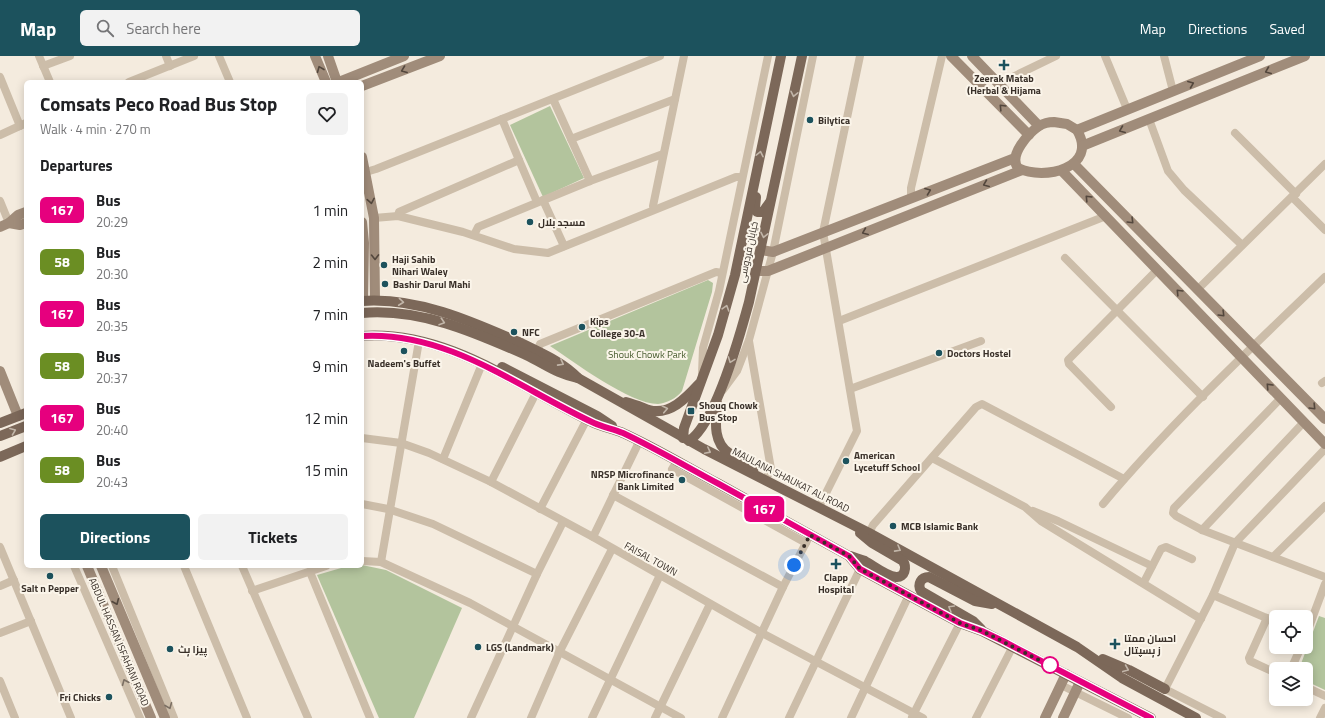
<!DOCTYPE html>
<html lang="en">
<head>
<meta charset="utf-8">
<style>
	body { margin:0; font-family:"Titillium Web",Cairo,sans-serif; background:#f2f2f2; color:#202124; height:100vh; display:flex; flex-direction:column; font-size:15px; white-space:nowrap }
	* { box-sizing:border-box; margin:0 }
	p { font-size:13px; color:#757577 }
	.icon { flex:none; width:22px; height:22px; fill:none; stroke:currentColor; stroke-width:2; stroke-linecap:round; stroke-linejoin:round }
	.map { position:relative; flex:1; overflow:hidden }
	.details { position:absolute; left:24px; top:24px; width:340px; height:488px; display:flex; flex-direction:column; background:#fff; border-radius:6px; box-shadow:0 2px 10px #0003 }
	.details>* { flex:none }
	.badge { padding:0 8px; border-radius:6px; font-size:14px; line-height:26px }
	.buttons { position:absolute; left:1269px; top:554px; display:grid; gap:8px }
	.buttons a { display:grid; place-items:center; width:44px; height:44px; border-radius:6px; background:#fff; box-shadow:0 2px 10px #0003; font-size:20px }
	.you { position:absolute; width:20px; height:20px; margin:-10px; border:3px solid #fff; border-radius:50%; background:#1a73e8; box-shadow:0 0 0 6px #1a73e833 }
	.map>.badge { position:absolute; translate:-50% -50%; box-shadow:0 0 0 2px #fff }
	h2 { padding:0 16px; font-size:15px; line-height:36px }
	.round { display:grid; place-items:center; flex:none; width:42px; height:42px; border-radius:6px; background:#f2f2f2 }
	.headline { display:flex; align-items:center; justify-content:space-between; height:68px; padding:0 16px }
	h1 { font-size:19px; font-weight:700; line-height:30px }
	.primary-button { display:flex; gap:8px; margin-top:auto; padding:8px 16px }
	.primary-button a { flex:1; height:46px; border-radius:6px; background:#1c525d; color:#fff; font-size:16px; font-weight:700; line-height:46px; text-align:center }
	.primary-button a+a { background:#f2f2f2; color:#202124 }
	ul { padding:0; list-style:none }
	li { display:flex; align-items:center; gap:12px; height:52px; padding:0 16px }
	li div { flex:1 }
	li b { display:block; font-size:15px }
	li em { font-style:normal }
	li .badge { min-width:44px; font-weight:700; text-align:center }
	header { display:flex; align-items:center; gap:24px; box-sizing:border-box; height:56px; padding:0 20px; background:#1c525d; color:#fff }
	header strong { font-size:19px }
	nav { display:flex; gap:22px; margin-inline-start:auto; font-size:14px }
	.search { width:280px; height:36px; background:#f2f2f2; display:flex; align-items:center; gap:10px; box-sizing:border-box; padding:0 14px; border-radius:6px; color:#757577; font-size:15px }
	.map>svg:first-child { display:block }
</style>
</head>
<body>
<header>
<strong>Map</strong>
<div class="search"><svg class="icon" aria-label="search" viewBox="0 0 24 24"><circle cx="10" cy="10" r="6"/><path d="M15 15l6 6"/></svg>Search here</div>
<nav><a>Map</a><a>Directions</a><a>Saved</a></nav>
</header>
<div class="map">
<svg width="1325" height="662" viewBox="0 0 1325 662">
	<rect width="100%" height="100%" fill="#f4ebde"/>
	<g fill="#b3c49d">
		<path d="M550 50 584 122 543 141 510 69Z"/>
		<path d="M708 224 713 227 712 236 682 335C677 342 667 347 658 348 630 348 574 306 550 290Z"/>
		<path d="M362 509 386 514 462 552 414 662H379L317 519 348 510Z"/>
		<path d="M1319 560 1325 562V634L1306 625V613H1299Z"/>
	</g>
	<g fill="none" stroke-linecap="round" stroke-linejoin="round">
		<g stroke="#ccbda9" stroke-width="8">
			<path d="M39 0 50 26"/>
			<path d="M166 0 170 10"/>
			<path d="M219 0 230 26"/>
			<path d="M1105 0 1127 53"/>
			<path d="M1164 0 1173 35"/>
			<path d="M43 10 70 0"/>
			<path d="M0 21 20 70"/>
			<path d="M129 26 194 0"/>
			<path d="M998 28 1056 0"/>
			<path d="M553 43 590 125"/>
			<path d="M502 63 519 104"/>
			<path d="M1149 63 1168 115 1184 134 1242 189"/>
			<path d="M1235 77 1296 138"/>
			<path d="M0 79 26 67"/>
			<path d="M571 83 675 43"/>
			<path d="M366 116 376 113 660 0"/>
			<path d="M911 141V132L942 0"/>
			<path d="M1292 141 1325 174"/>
			<path d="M543 144 564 190"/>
			<path d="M0 145 9 167"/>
			<path d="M654 153 653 150 684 0"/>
			<path d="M398 160 399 156 519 104 537 146"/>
			<path d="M374 162 398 160 463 176 514 193 548 197 736 121H742"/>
			<path d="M474 179 478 171 590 125 663 98"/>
			<path d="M1065 202 1203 341"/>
			<path d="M1198 233 1325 108"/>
			<path d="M839 265 1106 160"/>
			<path d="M749 285 771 413 766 423"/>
			<path d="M537 295 540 288 716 216 722 217"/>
			<path d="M702 318 703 292 719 235 768 0"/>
			<path d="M1322 327 1325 325"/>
			<path d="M850 333 981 285"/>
			<path d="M723 334 737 315 749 284 773 196 813 0"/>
			<path d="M1280 343 1174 452 1173 457 1176 460 1202 474 1325 521"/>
			<path d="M1111 351 1069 308 1068 304 1157 214"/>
			<path d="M362 382 401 387 429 397 491 426 593 481 762 577 923 662"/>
			<path d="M932 402 1025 451 1041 465 1201 563"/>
			<path d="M443 403 482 308"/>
			<path d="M677 405 672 413 806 487"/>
			<path d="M491 426 537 335"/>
			<path d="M613 439 783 531"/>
			<path d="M362 448 388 453 433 468 537 518"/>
			<path d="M1103 448C1170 368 1250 293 1325 221"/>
			<path d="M819 451 857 375 823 176 860 0"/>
			<path d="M540 453 587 363"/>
			<path d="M1033 455 1058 465 1152 510"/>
			<path d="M1202 474 1304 366"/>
			<path d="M869 477 873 469 976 351 982 348 1124 423"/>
			<path d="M593 481 639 386"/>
			<path d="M0 491 71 662"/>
			<path d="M1273 501 1325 450"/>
			<path d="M362 505 381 506 470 547 681 662"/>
			<path d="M381 506 419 285"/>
			<path d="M74 510 140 662"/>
			<path d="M112 510 174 662"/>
			<path d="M184 510 247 662"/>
			<path d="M242 510 308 662"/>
			<path d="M310 516 370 662"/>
			<path d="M1144 526 1161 493 1166 491 1192 503"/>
			<path d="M0 530 14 524"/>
			<path d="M252 535 326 510"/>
			<path d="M1213 539 1276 566"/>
			<path d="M1267 562 1249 602 1250 605 1276 617"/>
			<path d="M0 577 31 565"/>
			<path d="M1306 579 1325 528"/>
			<path d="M1291 613 1301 591"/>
			<path d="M0 625 15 662"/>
			<path d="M1061 629 1128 662"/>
			<path d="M1306 631 1325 640"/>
			<path d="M912 661 960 567"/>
			<path d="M471 662 537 518 563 466"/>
			<path d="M531 662 560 595 612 493"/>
			<path d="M592 662 660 519"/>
			<path d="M655 662 710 548"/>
			<path d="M722 662 783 531 810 479"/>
			<path d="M789 662 860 513"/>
			<path d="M851 662 909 539"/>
			<path d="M976 662 1013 590"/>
			<path d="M1222 662 1165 633 1213 539 1235 487 1325 393"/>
			<path d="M1320 662 1325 652"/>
		</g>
		<g stroke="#a08c7a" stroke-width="10">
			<path d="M315 0 326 26"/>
			<path d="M328 0 337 26"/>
			<path d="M951 0 1029 79"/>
			<path d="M972 0 1039 70"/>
			<path d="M339 26 404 0"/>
			<path d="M362 30 440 0"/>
			<path d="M1054 66 1067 68 1077 74C1099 112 1044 125 1018 112 1008 99 1029 77 1039 70 1044 67 1049 66 1054 66Z"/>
			<path d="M1077 74 1260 0"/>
			<path d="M1082 90 1305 0"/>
			<path d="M362 101 374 162 375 244"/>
			<path d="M1074 108 1325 363"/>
			<path d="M1062 115 1325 388"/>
			<path d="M26 156 18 159 9 167 20 169 26 167"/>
			<path d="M362 166 364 187 363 244"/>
			<path d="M0 171 9 167"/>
			<path d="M761 194 773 196 1015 102"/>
			<path d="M756 215H768L1022 114"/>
			<path d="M0 315 18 360"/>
			<path d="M87 510 151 662"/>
			<path d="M101 510 165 662"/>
			<path d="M1045 662 1066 618"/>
			<path d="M1063 662 1080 626"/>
		</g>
		<g stroke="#7c6859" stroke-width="10">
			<path d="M756 141 755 152 757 156H763L770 146"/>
			<path d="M362 245C417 241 471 265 521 287 541 297 563 306 578 322L704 393 869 477 1077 591 1122 622 1196 662"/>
			<path d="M362 257C420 252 474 276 526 299 545 308 557 318 578 322"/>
			<path d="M362 280C449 274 520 332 594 367 603 371 613 373 623 377 656 392 687 411 719 428 762 452 806 476 849 500L860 513 960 567 982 575 1151 662"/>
			<path d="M502 311 597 360 612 370"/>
			<path d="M626 346C634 348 641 351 649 354 670 360 687 341 699 328"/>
			<path d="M717 347C716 363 712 386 729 397 737 402 747 406 754 412"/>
			<path d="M0 367 26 357"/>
			<path d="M0 380 26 370"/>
			<path d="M683 382 684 372 718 279 735 219 781 0"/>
			<path d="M689 385C716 367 740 279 749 246L802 0"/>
			<path d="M0 401 26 390"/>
			<path d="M850 500C855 502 860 503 865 505 874 510 886 520 896 521 905 522 907 511 903 505L872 487 860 477"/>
			<path d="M981 573 973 565 921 535C917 528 921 521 929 521L975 545 992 548"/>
			<path d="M1103 603 1129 614 1165 633"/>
		</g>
	</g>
	<defs><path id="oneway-chevron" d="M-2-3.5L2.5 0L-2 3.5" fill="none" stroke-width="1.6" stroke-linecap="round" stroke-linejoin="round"/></defs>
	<g stroke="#53473d">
		<use href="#oneway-chevron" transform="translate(320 13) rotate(-112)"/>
		<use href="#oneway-chevron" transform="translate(404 14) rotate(159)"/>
		<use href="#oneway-chevron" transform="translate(1268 15) rotate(158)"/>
		<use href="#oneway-chevron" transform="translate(1191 28) rotate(-22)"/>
		<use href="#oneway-chevron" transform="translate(1002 51) rotate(-134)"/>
		<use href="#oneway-chevron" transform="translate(1122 74) rotate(158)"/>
		<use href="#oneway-chevron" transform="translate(986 128) rotate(158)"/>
		<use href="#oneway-chevron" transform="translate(928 135) rotate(-21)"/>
		<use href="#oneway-chevron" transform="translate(1088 142) rotate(-134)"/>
		<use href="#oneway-chevron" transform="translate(371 145) rotate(80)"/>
		<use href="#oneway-chevron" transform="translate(1131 165) rotate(45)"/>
		<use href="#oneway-chevron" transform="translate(865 176) rotate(158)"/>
		<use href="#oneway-chevron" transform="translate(375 201) rotate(89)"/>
		<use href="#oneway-chevron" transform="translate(1179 236) rotate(-134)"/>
		<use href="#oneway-chevron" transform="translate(1222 258) rotate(45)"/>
		<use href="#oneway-chevron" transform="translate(1269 330) rotate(-133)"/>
		<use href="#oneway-chevron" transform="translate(1313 351) rotate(46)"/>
		<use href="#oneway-chevron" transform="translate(116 546) rotate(67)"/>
	</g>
	<g stroke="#c2b6a9">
		<use href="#oneway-chevron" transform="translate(794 38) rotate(102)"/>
		<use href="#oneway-chevron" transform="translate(760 98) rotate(-78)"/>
		<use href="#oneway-chevron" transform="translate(764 179) rotate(102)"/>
		<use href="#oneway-chevron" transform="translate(401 246) rotate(6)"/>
		<use href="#oneway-chevron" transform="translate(726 252) rotate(-73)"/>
		<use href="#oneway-chevron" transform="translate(442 266) rotate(18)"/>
		<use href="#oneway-chevron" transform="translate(731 304) rotate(110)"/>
		<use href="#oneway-chevron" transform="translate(561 307) rotate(28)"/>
		<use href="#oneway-chevron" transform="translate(665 353) rotate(-12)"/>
		<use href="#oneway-chevron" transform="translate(13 375) rotate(-21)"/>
		<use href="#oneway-chevron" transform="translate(708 395) rotate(27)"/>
		<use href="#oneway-chevron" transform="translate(898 493) rotate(29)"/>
		<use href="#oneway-chevron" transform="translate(951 552) rotate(-150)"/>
		<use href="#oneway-chevron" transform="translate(1126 613) rotate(23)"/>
	</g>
	<g stroke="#7b6f63">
		<use href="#oneway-chevron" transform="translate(125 626) rotate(-113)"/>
		<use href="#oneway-chevron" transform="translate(169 650) rotate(68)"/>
	</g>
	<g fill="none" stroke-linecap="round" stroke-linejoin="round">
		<defs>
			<path id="line" d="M362 280C449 275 520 333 594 367 603 371 613 373 623 377 655 392 687 411 719 428 762 452 806 476 849 500L860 513 960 567 982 575 1003 585 1151 662"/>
		</defs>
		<use href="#line" stroke="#fff" stroke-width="9"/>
		<use href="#line" stroke="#e6007e" stroke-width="6"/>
		<path stroke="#393029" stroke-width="4" stroke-dasharray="0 7.2" d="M794 509 810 479 849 500 860 513 960 567 982 575 1053 611 1050 609"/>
	</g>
	<g fill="#1c525d" stroke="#fbf5ea" stroke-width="1.5">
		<path d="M1002 3h4v4h4v4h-4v4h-4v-4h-4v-4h4z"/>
		<circle cx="810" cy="64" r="4"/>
		<circle cx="530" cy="166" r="4"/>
		<circle cx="384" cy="209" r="4"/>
		<circle cx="385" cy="228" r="4"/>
		<circle cx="582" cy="271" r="4"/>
		<circle cx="514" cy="276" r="4"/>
		<circle cx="404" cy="295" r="4"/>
		<circle cx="939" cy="297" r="4"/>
		<rect x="687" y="351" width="8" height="8" rx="2"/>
		<circle cx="846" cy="405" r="4"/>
		<circle cx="682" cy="424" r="4"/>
		<circle cx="893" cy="470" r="4"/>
		<path d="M834 502h4v4h4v4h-4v4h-4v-4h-4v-4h4z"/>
		<circle cx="50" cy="520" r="4"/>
		<path d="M1113 582h4v4h4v4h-4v4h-4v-4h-4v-4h4z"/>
		<circle cx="478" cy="591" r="4"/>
		<circle cx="170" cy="593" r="4"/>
		<circle cx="109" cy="641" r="4"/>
	</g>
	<circle fill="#fff" stroke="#e6007e" stroke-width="2" cx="1050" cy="609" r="8"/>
	<g text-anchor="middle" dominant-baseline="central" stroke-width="4" stroke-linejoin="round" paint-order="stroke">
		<g font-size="10" font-weight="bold" fill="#393029" stroke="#fbf5ea" text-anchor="start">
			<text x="1004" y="22" text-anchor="middle">Zeerak Matab<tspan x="1004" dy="12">(Herbal &amp; Hijama</tspan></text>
			<text x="818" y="64">Bilytica</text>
			<text x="538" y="166">مسجد بلال</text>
			<text x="392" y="203">Haji Sahib<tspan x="392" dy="12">Nihari Waley</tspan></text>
			<text x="393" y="228">Bashir Darul Mahi</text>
			<text x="590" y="265">Kips<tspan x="590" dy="12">College 30-A</tspan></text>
			<text x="522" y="276">NFC</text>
			<text x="947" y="297">Doctors Hostel</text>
			<text x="404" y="307" text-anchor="middle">Nadeem's Buffet</text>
			<text x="699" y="349">Shouq Chowk<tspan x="699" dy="12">Bus Stop</tspan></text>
			<text x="854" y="399">American<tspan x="854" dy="12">Lycetuff School</tspan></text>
			<text x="674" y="418" text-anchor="end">NRSP Microfinance<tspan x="674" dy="12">Bank Limited</tspan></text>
			<text x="901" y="470">MCB Islamic Bank</text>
			<text x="836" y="521" text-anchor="middle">Clapp<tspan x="836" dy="12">Hospital</tspan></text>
			<text x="50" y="532" text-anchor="middle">Salt n Pepper</text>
			<text x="1124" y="582">احسان ممتا<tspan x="1124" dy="12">ز ہسپتال</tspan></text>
			<text x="486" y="591">LGS (Landmark)</text>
			<text x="178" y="593">پیزا ہٹ</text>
			<text x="101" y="641" text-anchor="end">Fri Chicks</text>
		</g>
		<g font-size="10" fill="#393029" stroke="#fbf5ea">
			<text transform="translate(748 196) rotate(-78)">خیابان فردوسی</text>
			<text transform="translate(791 424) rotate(27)">MAULANA SHAUKAT ALI ROAD</text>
			<text transform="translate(651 503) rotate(29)">FAISAL TOWN</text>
			<text transform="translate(119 586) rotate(67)">ABDUL HASSAN ISFAHANI ROAD</text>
		</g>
		<g font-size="10" fill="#44592b" stroke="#fbf5ea">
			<text x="647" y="298">Shouk Chowk Park</text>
		</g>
	</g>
</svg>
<div class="buttons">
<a><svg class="icon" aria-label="locate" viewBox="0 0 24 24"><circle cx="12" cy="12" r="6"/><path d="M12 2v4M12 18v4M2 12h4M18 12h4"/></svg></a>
<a><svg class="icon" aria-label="layers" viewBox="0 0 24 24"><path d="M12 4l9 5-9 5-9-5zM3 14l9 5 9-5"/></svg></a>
</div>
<div class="you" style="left:794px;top:509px"></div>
<b class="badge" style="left:764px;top:453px;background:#e6007e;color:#fff">167</b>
<section class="details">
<div class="headline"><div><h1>Comsats Peco Road Bus Stop</h1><p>Walk · 4 min · 270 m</p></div><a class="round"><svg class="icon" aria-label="heart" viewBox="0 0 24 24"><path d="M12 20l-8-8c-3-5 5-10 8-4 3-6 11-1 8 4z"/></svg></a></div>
<h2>Departures</h2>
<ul>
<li><span class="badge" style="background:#e6007e;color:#fff">167</span><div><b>Bus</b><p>20:29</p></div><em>1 min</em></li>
<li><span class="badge" style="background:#6b8e23;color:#fff">58</span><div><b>Bus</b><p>20:30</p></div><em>2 min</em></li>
<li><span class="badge" style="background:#e6007e;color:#fff">167</span><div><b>Bus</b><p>20:35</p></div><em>7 min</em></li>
<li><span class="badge" style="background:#6b8e23;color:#fff">58</span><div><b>Bus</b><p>20:37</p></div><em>9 min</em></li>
<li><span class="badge" style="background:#e6007e;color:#fff">167</span><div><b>Bus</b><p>20:40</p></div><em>12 min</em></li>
<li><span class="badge" style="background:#6b8e23;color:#fff">58</span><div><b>Bus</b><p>20:43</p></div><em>15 min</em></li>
</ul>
<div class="primary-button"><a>Directions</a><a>Tickets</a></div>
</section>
</div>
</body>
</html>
